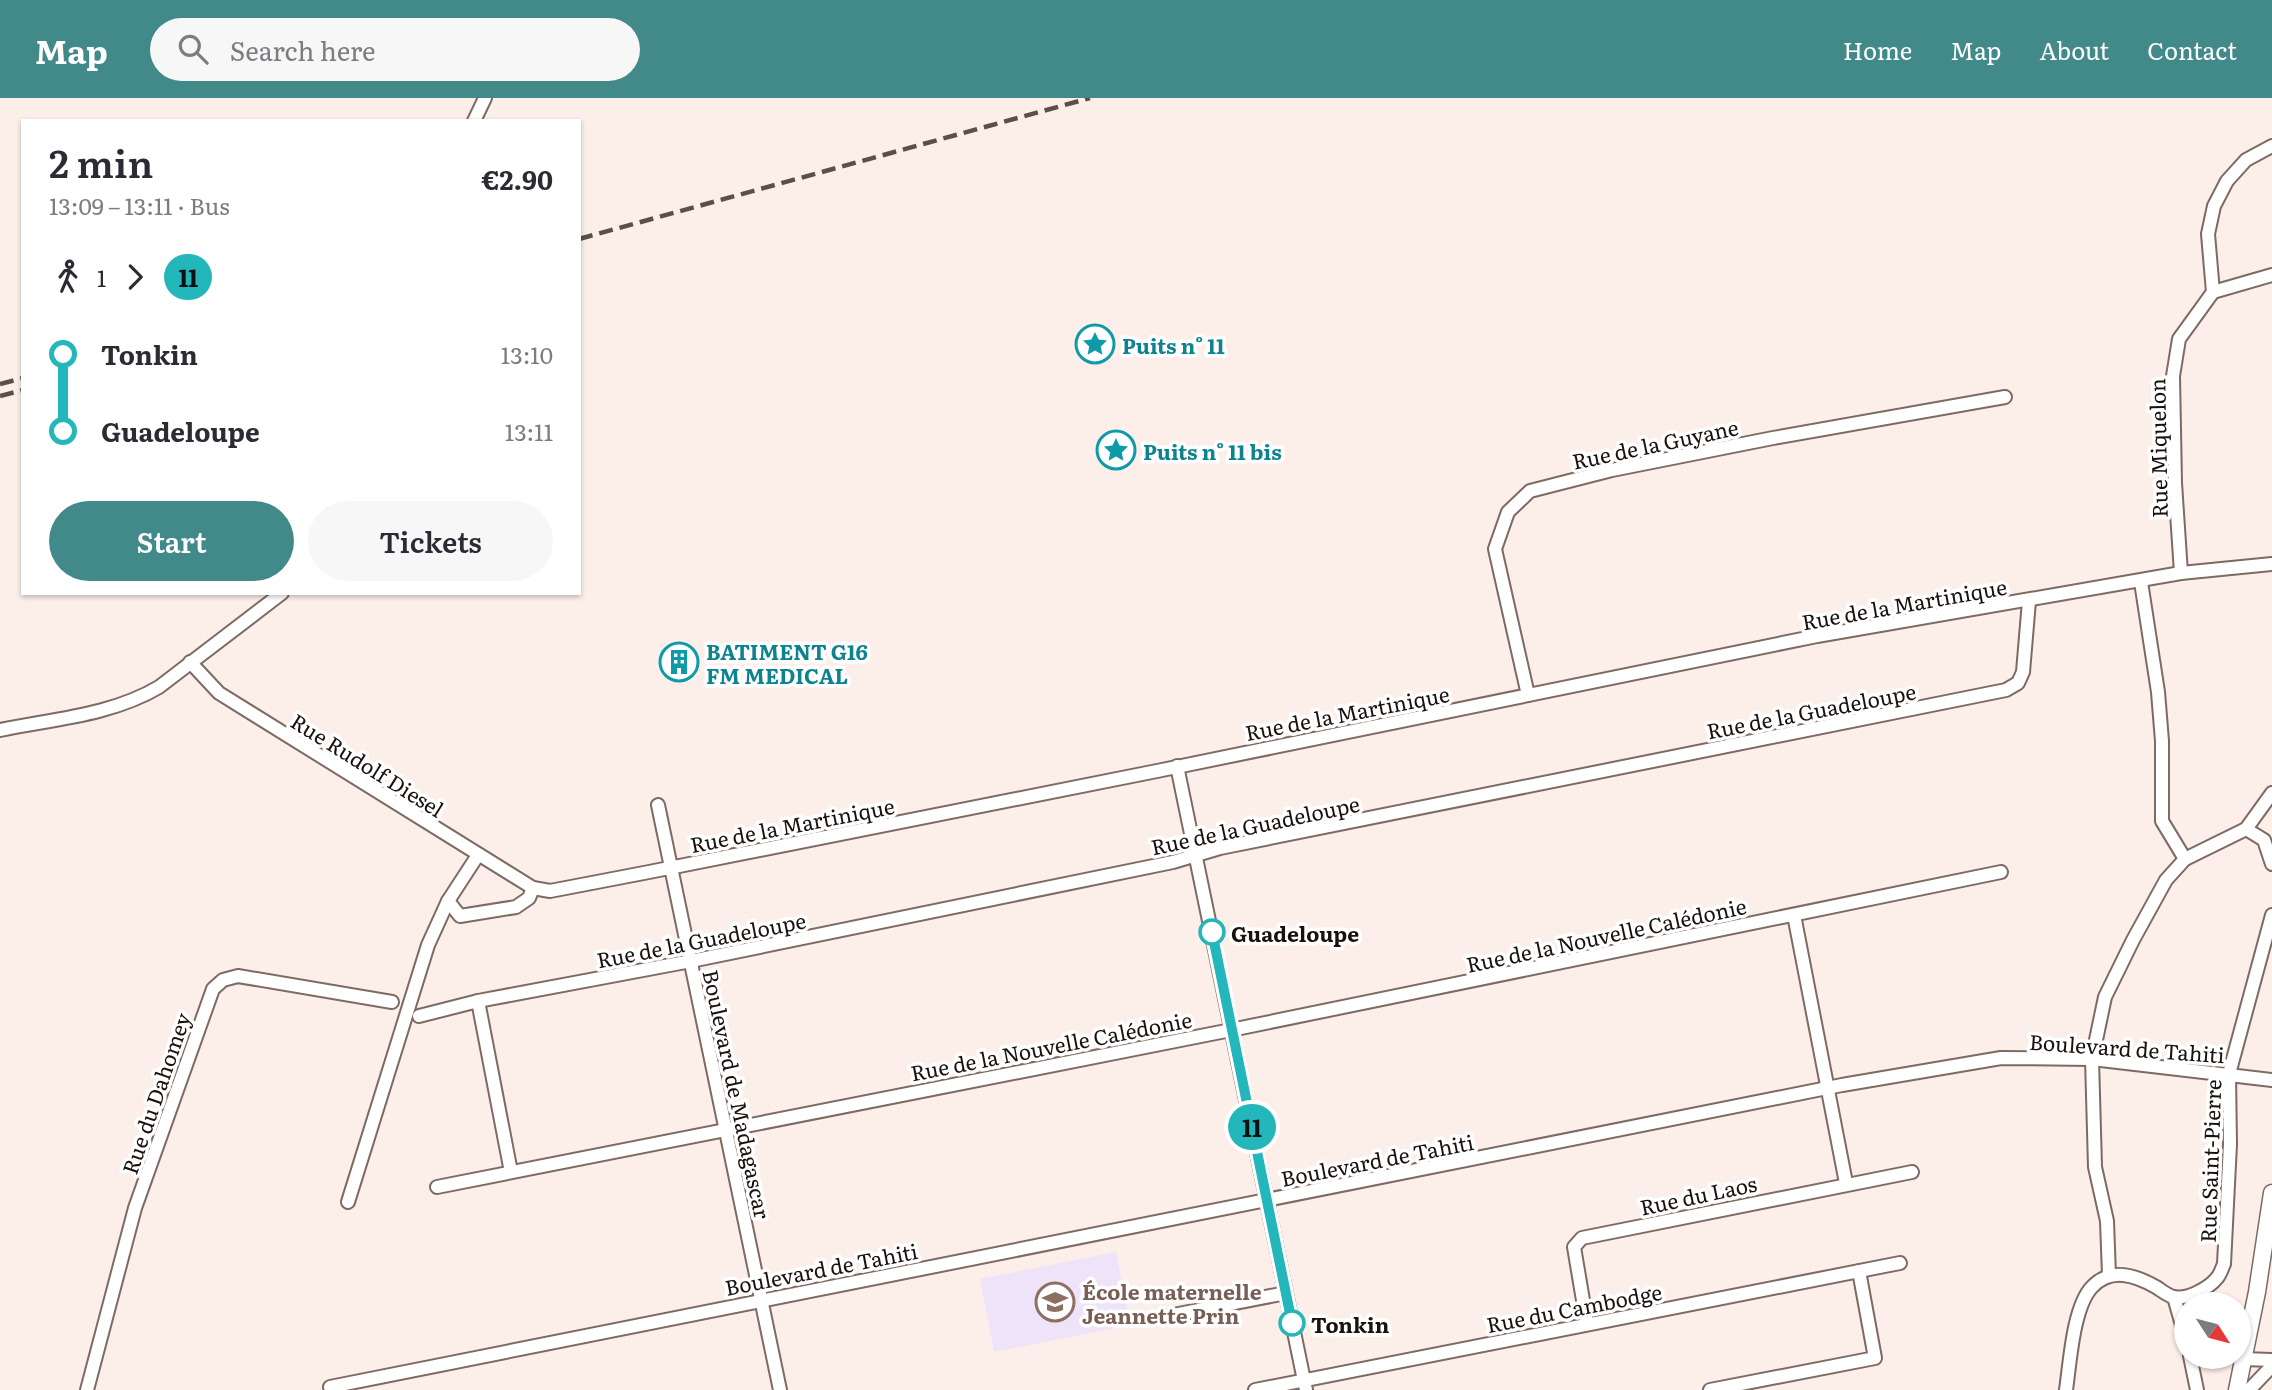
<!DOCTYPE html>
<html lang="en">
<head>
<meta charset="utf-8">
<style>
	body { margin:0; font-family:Literata,serif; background:#f7f7f7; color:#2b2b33; height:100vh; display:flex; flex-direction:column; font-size:26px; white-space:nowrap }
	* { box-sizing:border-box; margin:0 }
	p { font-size:23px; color:#7c7c81 }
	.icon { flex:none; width:38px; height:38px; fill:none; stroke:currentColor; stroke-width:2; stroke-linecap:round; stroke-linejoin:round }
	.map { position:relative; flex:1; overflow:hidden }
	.side { position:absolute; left:21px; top:21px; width:560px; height:476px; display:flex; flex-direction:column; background:#fff; border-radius:0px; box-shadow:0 2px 5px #0004 }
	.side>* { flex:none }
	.badge { padding:0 14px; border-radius:23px; font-size:24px; line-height:46px }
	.needle { width:46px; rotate:126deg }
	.controls { position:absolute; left:2174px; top:1194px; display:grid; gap:14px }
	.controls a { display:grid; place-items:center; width:77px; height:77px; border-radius:50%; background:#fff; box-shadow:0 2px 5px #0004; font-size:35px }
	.map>.badge { position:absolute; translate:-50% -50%; box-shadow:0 0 0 4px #fff }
	.legs { display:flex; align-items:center; gap:10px; height:77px; padding:0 28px; font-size:23px }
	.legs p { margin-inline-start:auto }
	.headline { display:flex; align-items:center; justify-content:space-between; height:119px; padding:0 28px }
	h1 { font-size:38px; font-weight:600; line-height:52px }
	.cta { display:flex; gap:14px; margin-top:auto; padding:14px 28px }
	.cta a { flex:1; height:80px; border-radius:42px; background:#428a8a; color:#fff; font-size:28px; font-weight:600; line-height:80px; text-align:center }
	.cta a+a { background:#f7f7f7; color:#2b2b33 }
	ul { padding:0 28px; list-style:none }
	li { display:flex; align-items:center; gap:24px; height:77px; font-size:26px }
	li i { display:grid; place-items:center; width:10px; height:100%; margin:0 9px; background:currentColor }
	li i::after { content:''; width:18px; height:18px; margin:-9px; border:5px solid; border-radius:50%; background:#fff }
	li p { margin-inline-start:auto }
	li:first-child i { background:linear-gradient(#0000 50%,currentColor 0) }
	li:last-child i { background:linear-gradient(currentColor 50%,#0000 0) }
	header { display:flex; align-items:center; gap:42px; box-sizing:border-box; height:98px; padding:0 35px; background:#428a8a; color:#fff }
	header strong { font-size:33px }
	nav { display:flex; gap:38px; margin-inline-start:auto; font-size:24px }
	.search { width:490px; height:63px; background:#f7f7f7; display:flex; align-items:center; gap:18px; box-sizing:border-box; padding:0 24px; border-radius:38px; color:#7c7c81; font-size:26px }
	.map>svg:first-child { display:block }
</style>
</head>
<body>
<header>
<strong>Map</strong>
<div class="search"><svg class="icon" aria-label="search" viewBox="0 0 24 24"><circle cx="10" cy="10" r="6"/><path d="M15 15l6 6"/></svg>Search here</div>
<nav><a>Home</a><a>Map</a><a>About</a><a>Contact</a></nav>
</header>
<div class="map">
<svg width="2272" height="1292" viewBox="0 0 2272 1292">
	<rect width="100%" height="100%" fill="#fcefea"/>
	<path fill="#eee3f8" d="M1116 1154 1130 1227 994 1254 980 1181Z"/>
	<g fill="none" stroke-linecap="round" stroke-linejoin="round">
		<defs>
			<g id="street">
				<path d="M474 23 485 0"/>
				<path d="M2213 194 2272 177"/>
				<path d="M2181 475 2175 385 2173 278 2179 241 2213 194 2208 136 2214 108 2227 83 2246 62 2272 48"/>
				<path d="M2141 484 2158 594 2162 643V723L2185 761"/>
				<path d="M190 564 219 595 533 790"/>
				<path d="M1528 597 1495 451 1508 414 1530 393 1612 372 1773 340 2005 299"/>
				<path d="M0 632C54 621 112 617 159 589L282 495"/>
				<path d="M1177 668 1306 1292"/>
				<path d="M658 707 780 1292"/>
				<path d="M2246 731 2264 742 2272 766"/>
				<path d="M448 803 460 818 516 809 529 800 533 790 550 793 649 774 1157 673 1817 538 2181 475 2272 466"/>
				<path d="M1794 817 1846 1085"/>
				<path d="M478 903 511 1074"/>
				<path d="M419 918 478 903 691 863 1173 764 1220 750 2006 592 2018 585 2023 574 2029 503"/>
				<path d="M437 1089 1231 932 2001 774"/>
				<path d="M348 1104 428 847 448 803 478 757"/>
				<path d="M2109 1177 2107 1123 2095 1069 2092 961 2105 899 2133 842 2166 782 2185 761 2246 731 2272 695"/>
				<path d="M2174 1199 2186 1241"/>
				<path d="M1153 1221 1286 1195"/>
				<path d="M1587 1226 1574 1149 1582 1140 1912 1074"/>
				<path d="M2190 1258 2197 1292"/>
				<path d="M2243 1261 2272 1262"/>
				<path d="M330 1289 1842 987 2001 960 2092 961 2272 982"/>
				<path d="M87 1292 135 1110 213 891 223 882 238 878 392 904"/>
				<path d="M1255 1292 1900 1165"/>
				<path d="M1710 1292 1875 1260 1859 1173"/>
				<path d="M2066 1292C2070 1265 2073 1209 2092 1189 2111 1169 2135 1177 2156 1189 2161 1192 2168 1198 2174 1199 2187 1202 2209 1190 2217 1180 2220 1177 2222 1170 2224 1166L2230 1046 2229 976 2272 817"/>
				<path d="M2249 1292 2272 1268"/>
			</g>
			<path id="secondary" d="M2237 1292 2257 1194 2272 1095"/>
		</defs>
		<use href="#street" stroke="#7e6a63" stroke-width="16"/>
		<use href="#secondary" stroke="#7e6a63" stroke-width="19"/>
		<use href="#street" stroke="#fff" stroke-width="12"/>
		<use href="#secondary" stroke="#fff" stroke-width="16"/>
		<g stroke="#59504c" stroke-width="4.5" stroke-dasharray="14 7" stroke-linecap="butt">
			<path d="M579 141 1090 0"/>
			<path d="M0 286 23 280"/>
			<path d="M0 298 23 292"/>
		</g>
	</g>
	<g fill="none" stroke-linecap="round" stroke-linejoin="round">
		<defs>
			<path id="line-1" d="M1212 834 1292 1225"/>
		</defs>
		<use href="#line-1" stroke="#fff" stroke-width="16"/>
		<use href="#line-1" stroke="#23b6bb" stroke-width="10"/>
	</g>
	<defs>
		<symbol id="sight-ring" viewBox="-11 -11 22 22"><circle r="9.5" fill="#fff" stroke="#0f9aa8" stroke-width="1.5"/><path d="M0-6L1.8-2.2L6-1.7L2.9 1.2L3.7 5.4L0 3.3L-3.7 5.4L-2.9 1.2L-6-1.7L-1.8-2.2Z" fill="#0f9aa8"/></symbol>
		<symbol id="building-ring" viewBox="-11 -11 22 22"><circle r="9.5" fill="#fff" stroke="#0f9aa8" stroke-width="1.5"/><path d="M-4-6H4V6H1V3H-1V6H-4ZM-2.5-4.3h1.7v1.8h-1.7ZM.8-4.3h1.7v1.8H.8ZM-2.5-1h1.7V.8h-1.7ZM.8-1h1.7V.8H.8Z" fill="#0f9aa8"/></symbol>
		<symbol id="school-ring" viewBox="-11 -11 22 22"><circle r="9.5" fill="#fff" stroke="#8d6e63" stroke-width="1.5"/><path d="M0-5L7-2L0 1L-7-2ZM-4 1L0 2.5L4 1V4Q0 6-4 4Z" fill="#8d6e63"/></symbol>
	</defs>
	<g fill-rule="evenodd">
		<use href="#sight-ring" x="1073" y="224" width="44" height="44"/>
		<use href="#sight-ring" x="1094" y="330" width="44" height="44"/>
		<use href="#building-ring" x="657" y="542" width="44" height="44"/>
		<use href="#school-ring" x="1033" y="1182" width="44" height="44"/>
	</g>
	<g fill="#fff" stroke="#23b6bb" stroke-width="3.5">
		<circle cx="1212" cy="834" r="12"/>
		<circle cx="1292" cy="1225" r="12"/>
	</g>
	<g text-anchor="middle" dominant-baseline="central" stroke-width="7" stroke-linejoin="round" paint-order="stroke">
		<g font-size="21" font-weight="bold" fill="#0d838f" stroke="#fff" text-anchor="start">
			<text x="1122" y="246">Puits n° 11</text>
			<text x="1143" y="352">Puits n° 11 bis</text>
			<text x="706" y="552">BATIMENT G16<tspan x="706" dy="24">FM MEDICAL</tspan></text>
		</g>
		<g font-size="21" fill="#18110e" stroke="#fff">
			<text transform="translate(1655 345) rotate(-12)">Rue de la Guyane</text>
			<text transform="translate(2157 350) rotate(-91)">Rue Miquelon</text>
			<text transform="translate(1904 505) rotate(-10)">Rue de la Martinique</text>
			<text transform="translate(1811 612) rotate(-11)">Rue de la Guadeloupe</text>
			<text transform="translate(1347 614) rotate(-11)">Rue de la Martinique</text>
			<text transform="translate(368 666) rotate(32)">Rue Rudolf Diesel</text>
			<text transform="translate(792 726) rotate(-11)">Rue de la Martinique</text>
			<text transform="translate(1255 726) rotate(-12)">Rue de la Guadeloupe</text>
			<text transform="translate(1606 836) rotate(-12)">Rue de la Nouvelle Calédonie</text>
			<text transform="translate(701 841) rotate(-11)">Rue de la Guadeloupe</text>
			<text transform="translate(1051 947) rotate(-11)">Rue de la Nouvelle Calédonie</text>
			<text transform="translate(2127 949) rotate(4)">Boulevard de Tahiti</text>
			<text transform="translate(155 995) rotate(-71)">Rue du Dahomey</text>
			<text transform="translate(738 996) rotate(78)">Boulevard de Madagascar</text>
			<text transform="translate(1377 1061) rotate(-11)">Boulevard de Tahiti</text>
			<text transform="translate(2209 1063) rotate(-88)">Rue Saint-Pierre</text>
			<text transform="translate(1698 1096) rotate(-12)">Rue du Laos</text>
			<text transform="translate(821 1170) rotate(-11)">Boulevard de Tahiti</text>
			<text transform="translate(1574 1209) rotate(-11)">Rue du Cambodge</text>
		</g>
		<g font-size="21" font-weight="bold" fill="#18110e" stroke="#fff" text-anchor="start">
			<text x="1231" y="834">Guadeloupe</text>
			<text x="1311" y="1225">Tonkin</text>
		</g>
		<g font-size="21" font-weight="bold" fill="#785e54" stroke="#fff" text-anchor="start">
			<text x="1082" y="1192">École maternelle<tspan x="1082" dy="24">Jeannette Prin</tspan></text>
		</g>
	</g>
</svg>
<div class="controls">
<a><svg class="needle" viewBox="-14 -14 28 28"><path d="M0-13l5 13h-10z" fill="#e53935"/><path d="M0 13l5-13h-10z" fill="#7c7c81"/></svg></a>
</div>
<b class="badge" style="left:1252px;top:1029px;background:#23b6bb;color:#111">11</b>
<section class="side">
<div class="headline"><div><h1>2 min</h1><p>13:09 – 13:11 · Bus</p></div><b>€2.90</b></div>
<div class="legs"><svg class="icon" aria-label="walk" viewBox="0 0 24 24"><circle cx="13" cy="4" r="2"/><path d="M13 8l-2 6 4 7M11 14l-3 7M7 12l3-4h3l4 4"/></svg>1<svg class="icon" aria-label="forward" viewBox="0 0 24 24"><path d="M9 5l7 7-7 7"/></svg><b class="badge" style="background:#23b6bb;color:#111">11</b></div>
<ul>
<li><i style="color:#23b6bb"></i><b>Tonkin</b><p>13:10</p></li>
<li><i style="color:#23b6bb"></i><b>Guadeloupe</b><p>13:11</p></li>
</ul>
<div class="cta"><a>Start</a><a>Tickets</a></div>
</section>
</div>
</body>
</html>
